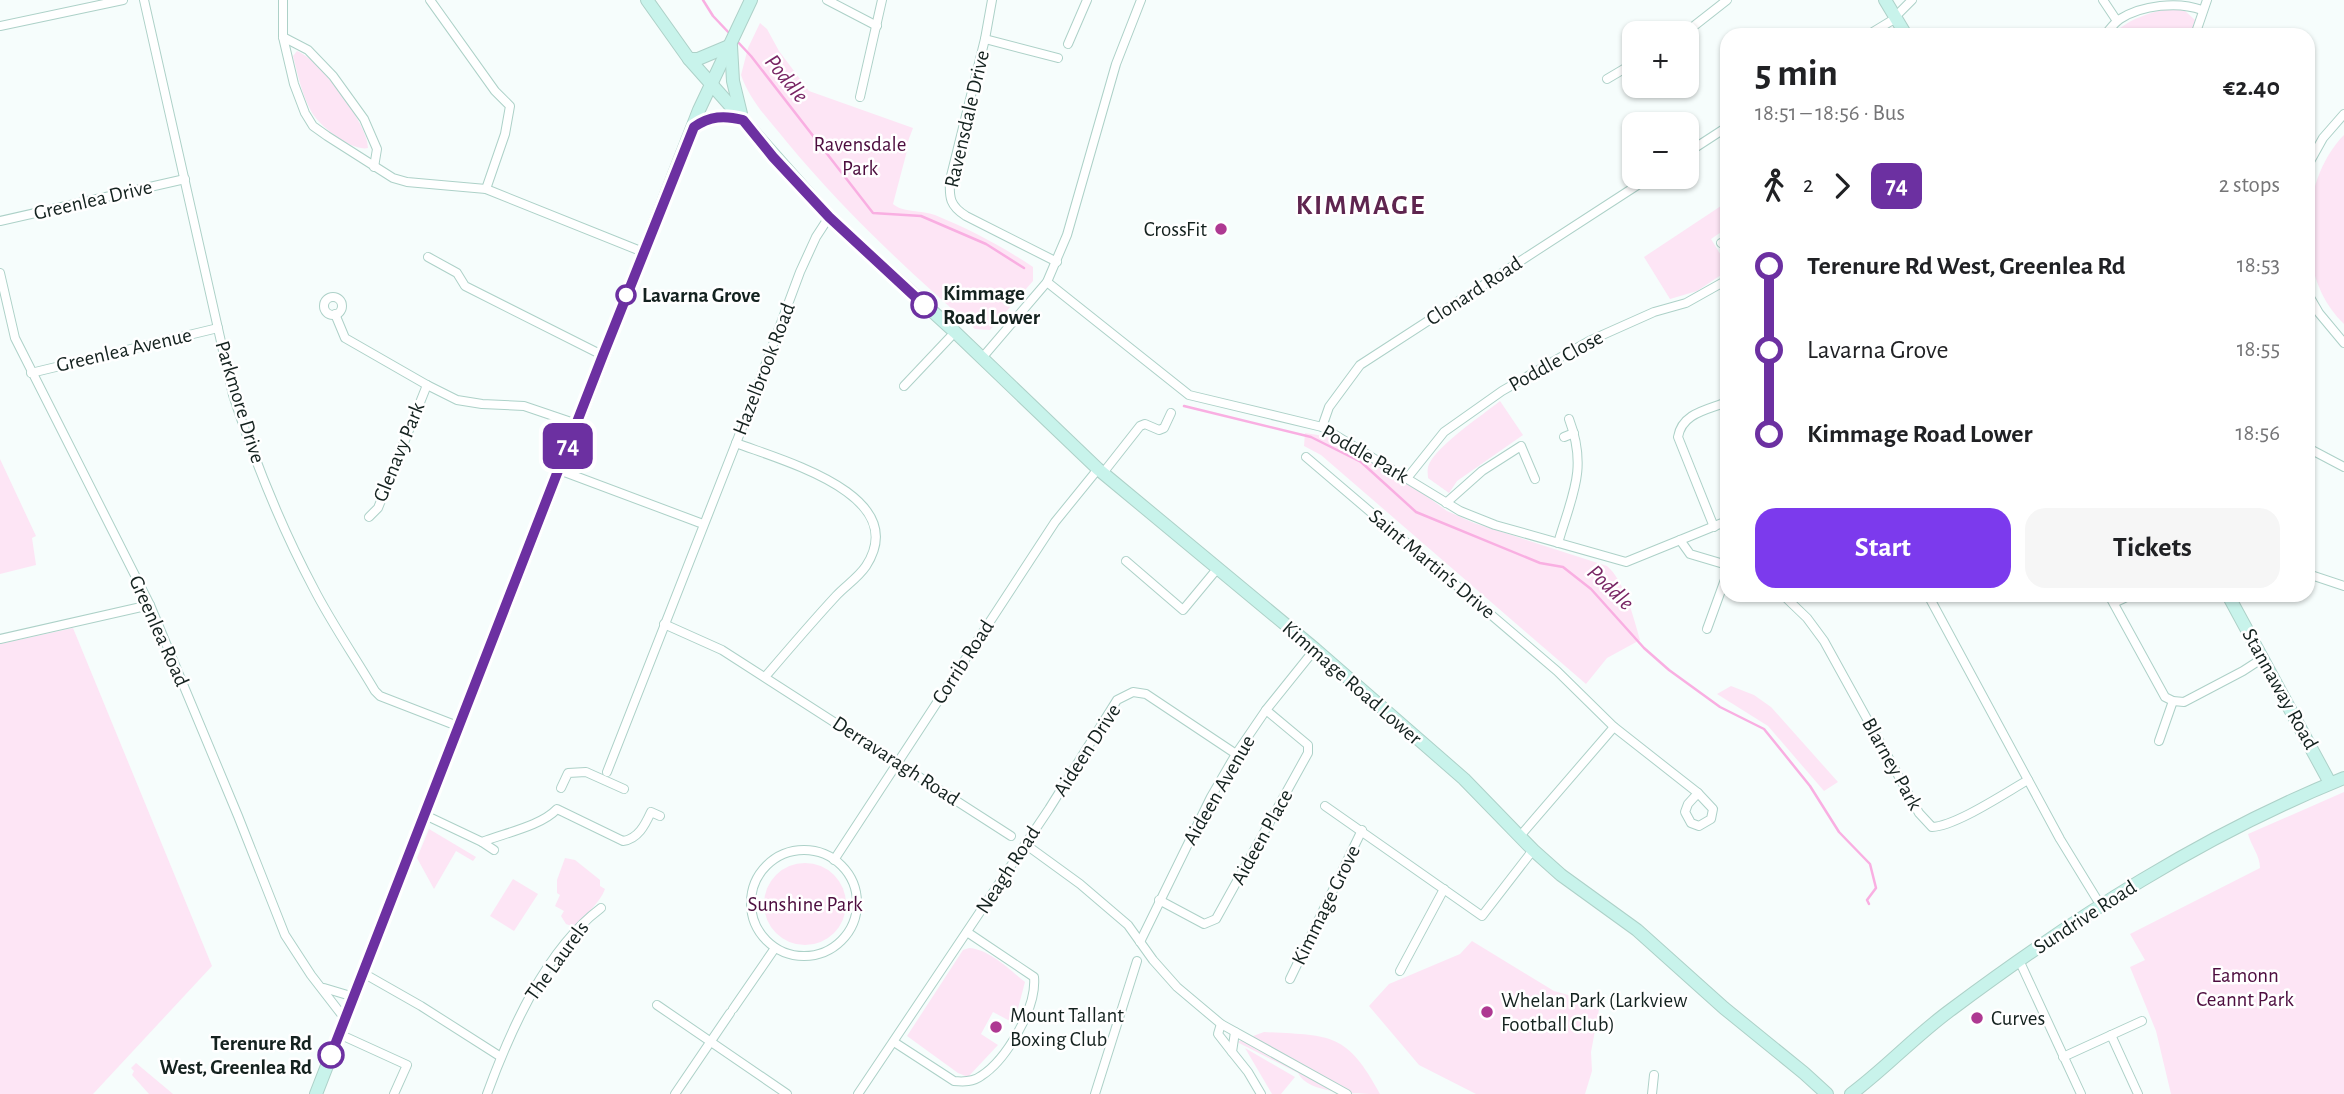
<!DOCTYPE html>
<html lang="en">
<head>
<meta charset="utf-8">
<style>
	body { margin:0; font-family:"Alegreya Sans",sans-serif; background:#f6f6f6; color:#202124; height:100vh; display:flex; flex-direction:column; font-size:26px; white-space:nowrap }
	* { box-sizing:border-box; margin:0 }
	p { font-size:23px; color:#757577 }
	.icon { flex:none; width:38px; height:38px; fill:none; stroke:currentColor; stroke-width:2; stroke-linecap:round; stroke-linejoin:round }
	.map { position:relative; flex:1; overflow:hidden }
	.drawer { position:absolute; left:1720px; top:28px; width:595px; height:574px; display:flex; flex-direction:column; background:#fff; border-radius:21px; box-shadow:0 2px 5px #0004 }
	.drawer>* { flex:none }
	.badge { padding:0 14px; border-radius:10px; font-size:24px; line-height:46px }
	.controls { position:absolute; left:1622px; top:21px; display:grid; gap:14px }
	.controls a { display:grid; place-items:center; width:77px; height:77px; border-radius:14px; background:#fff; box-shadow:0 2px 5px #0004; font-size:35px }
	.map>.badge { position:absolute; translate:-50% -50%; box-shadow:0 0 0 4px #fff }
	.legs { display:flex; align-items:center; gap:10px; height:77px; padding:0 35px; font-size:23px }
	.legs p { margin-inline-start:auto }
	.overview { display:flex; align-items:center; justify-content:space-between; height:119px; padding:0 35px }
	h1 { font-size:38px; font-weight:600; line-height:52px }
	.action { display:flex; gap:14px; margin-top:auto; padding:14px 35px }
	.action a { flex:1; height:80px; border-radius:21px; background:#7c3aed; color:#fff; font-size:28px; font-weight:600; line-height:80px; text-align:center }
	.action a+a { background:#f6f6f6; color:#202124 }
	ul { padding:0 35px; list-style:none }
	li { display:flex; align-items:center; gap:24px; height:84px; font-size:26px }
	li i { display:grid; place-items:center; width:10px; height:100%; margin:0 9px; background:currentColor }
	li i::after { content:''; width:18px; height:18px; margin:-9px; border:5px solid; border-radius:50%; background:#fff }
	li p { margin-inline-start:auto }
	li:first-child i { background:linear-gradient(#0000 50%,currentColor 0) }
	li:last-child i { background:linear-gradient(currentColor 50%,#0000 0) }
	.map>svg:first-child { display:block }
</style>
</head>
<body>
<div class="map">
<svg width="2344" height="1094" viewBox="0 0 2344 1094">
	<rect width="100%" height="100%" fill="#f6fdfc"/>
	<g fill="#fde5f5">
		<path d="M2173 8 2185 11 2195 20 2191 35H2113C2128 18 2152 12 2173 8Z"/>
		<path d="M760 23 767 29 779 51 809 91 913 128 907 144 908 147 893 204C903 213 922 210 935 215 971 230 1000 245 1033 267V281L990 330 975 329C908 271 843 210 786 141 769 120 750 101 741 75L748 48Z"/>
		<path d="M297 51C319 59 369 125 368 148 352 152 318 125 311 111 303 96 299 80 295 64L293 56Z"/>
		<path d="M2344 135V324C2295 278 2298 182 2344 135Z"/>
		<path d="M1727 202V228L1711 239 1722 257 1727 255V271L1697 291 1670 299 1644 257Z"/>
		<path d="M1500 401 1523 435 1457 481 1449 493 1428 478C1428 475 1427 471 1428 467 1433 448 1484 414 1500 401Z"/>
		<path d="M1305 433 1343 439 1370 455 1447 511 1474 523 1607 566C1624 580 1634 618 1640 640L1607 658 1586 684 1321 455 1304 446Z"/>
		<path d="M0 459 36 536 32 538 36 565 0 574Z"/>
		<path d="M73 628 212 966 93 1094H0V644Z"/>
		<path d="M1731 686 1754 695 1771 707 1838 782 1824 791 1768 726 1717 694Z"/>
		<path d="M2344 792V1094H2171L2156 1031 2130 967 2145 960 2130 934 2260 868C2260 855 2251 846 2248 834Z"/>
		<path d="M429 829 476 857 473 861 456 851 434 889 417 858Z"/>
		<path d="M565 858 575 860 600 880V886L605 889C600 903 584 916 574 927L566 924 561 916 564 911 555 906 560 895 557 893V880Z"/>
		<circle cx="805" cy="904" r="41"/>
		<path d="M513 879 538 894 514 931 490 916Z"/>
		<path d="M1472 941 1554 991 1600 1004 1591 1052 1592 1071 1585 1094H1476L1419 1065 1369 1006 1389 984 1460 954Z"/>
		<path d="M969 948C989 949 1010 970 1025 982L1016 1016 1008 1020 993 1012 981 1034 998 1045 968 1077 958 1073 907 1036 963 950Z"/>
		<path d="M1264 1032C1330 1036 1346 1031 1380 1094 1357 1094 1308 1094 1298 1073L1237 1042Z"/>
		<path d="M1245 1048 1295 1077 1281 1094H1272Z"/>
		<path d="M136 1063 173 1094H149L132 1075 134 1071 131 1068Z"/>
	</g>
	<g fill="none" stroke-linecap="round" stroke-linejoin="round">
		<g stroke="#f9afe2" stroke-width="2.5">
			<path d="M703 0 713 16 731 35"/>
			<path d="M736 40 751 56 873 213 921 216 986 244 1024 268"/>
			<path d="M1184 406 1311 437 1361 462 1416 512 1540 563 1563 567 1591 589 1644 648 1669 670 1720 707 1764 729 1810 786 1839 832 1870 864 1876 888 1867 900 1869 904"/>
		</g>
		<defs>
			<g id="street">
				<path d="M144 0 233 395C255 462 281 527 314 589 332 624 355 657 375 691L380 696 460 727"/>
				<path d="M283 0V37L294 84 305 113 313 126 327 136 393 178 407 182 486 189 643 252"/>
				<path d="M430 0 495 91 510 106 505 134 486 189"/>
				<path d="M827 0 877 26"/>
				<path d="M992 0 985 39 950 180C949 198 950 206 966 216L1057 262"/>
				<path d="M2103 0 2117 21"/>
				<path d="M0 26 123 0"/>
				<path d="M1685 33 1727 0"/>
				<path d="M1868 35 1891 21 1912 0"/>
				<path d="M2105 35C2110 29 2114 23 2120 19 2142 5 2178 1 2202 10"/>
				<path d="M2195 35 2207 0"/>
				<path d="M283 37 308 50 333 76 364 119 377 149 374 167"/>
				<path d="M985 39 1058 58"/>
				<path d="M1068 44 1087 0"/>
				<path d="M1607 79 1634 63"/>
				<path d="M860 97 882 0"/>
				<path d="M1687 153 1727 127"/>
				<path d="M2308 165 2323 138 2344 114"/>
				<path d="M0 221 185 179"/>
				<path d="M1721 243 1727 240"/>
				<path d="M428 257 457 273 465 286 602 355"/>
				<path d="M0 273 15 338 150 605 238 816 285 935 311 975 345 1019"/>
				<path d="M1047 282 1189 395 1322 427 1460 511 1495 525 1626 562 1727 521"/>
				<path d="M2308 294 2319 313 2344 343"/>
				<circle cx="333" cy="306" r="9"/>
				<path d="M335 314 345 338 427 385 457 400 482 404 524 406 577 424"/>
				<path d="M982 358 1047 282 1067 235 1116 64 1141 0"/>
				<path d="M31 373 218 328"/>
				<path d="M904 386 955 332"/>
				<path d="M1322 427 1329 407 1360 365 1650 177"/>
				<path d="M1564 437 1574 433"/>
				<path d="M736 443C783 461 912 495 866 566 858 578 845 586 836 596 811 623 788 650 765 677"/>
				<path d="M2308 448 2344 467"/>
				<path d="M1306 457 1557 671 1614 727 1698 793"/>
				<path d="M559 470 703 524"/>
				<path d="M1103 473 1140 426 1145 424 1159 430 1164 428 1171 413"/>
				<path d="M1408 477 1444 432 1502 391 1589 341 1654 312 1686 303 1727 280"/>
				<path d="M1446 503 1482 471 1521 446 1535 479"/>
				<path d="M369 517 378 508 427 385"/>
				<path d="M1714 527 1678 437C1682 413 1707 410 1727 402"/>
				<path d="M1680 540 1690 554 1727 565"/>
				<path d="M1558 543C1572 495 1588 469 1569 419"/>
				<path d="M1126 561 1183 610 1217 569"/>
				<path d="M2308 574 2344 586"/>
				<path d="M1783 595 1807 618 1824 641 1919 813 1932 827C1956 826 2005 793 2028 780"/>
				<path d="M1928 595 2060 839 2101 906"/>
				<path d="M2109 595 2165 697 2173 701 2184 702 2243 671 2263 658"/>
				<path d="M2114 603 2131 595"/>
				<path d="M664 624 722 650 1011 836"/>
				<path d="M1707 629 1727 574"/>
				<path d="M0 639 150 605"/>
				<path d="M2159 741 2173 701"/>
				<path d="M607 772 740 433 800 272 816 237 829 217"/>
				<path d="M561 788 568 773 586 772 624 789"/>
				<path d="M1698 793 1713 809 1711 819 1699 826 1691 823 1685 812 1688 804Z"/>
				<path d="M1325 806 1482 916 1533 850"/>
				<path d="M425 815 482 842C505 833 541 826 557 809L623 841C638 839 645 825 651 812L660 816"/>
				<path d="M1520 836 1614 727"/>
				<path d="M482 842 494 850"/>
				<path d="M1025 844 1080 884 1128 925 1153 960 1177 987 1221 1024 1347 1094"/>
				<circle cx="804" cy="903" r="53"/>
				<path d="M834 860 1055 522 1098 469"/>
				<path d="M1159 900 1204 924 1216 919 1308 753V745L1266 710"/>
				<path d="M1140 942 1211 797 1236 754 1266 710 1315 649"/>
				<path d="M2019 960 2081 1094"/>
				<path d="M1400 971 1444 889"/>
				<path d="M363 973 421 1006 501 1057"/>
				<path d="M1290 979 1362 830"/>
				<path d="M324 988 354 997"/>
				<path d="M657 1005 787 1094"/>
				<path d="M733 1009 775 948"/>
				<path d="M1221 1024 1218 1034 1232 1052"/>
				<path d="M1235 1032 1232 1052 1248 1072 1261 1094"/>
				<path d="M339 1034 407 1065 394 1094"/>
				<path d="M2111 1035 2138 1094"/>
				<path d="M894 1042 954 1081C964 1082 973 1082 981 1076 1006 1060 1037 1008 1034 977L967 932"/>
				<path d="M2063 1057 2142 1021"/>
				<path d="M487 1094C510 1031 546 949 601 908"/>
				<path d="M675 1094 730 1013"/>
				<path d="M858 1094 1049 809 1117 700 1133 692 1146 694 1236 754"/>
				<path d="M1095 1094 1137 961"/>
				<path d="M1652 1094 1654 1075"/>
			</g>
			<g id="secondary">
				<path d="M647 0 689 59 829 217 955 332 1098 469 1315 649 1464 779 1533 850 1561 875 1637 930 1724 1008 1804 1073 1827 1094"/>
				<path d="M1885 0 1906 35"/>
				<path d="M731 46 733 81 741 114"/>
				<path d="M689 59H698L729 46"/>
				<path d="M694 127C710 116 724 115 743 120"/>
				<path d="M2228 595 2330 783"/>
				<path d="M316 1094 699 110 751 0"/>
				<path d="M1851 1094C1886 1068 1916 1035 1952 1009 2074 918 2203 835 2344 778"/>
			</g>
		</defs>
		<use href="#street" stroke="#add1c8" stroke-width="10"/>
		<use href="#secondary" stroke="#add1c8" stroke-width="14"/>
		<use href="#street" stroke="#fff" stroke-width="8"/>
		<use href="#secondary" stroke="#c8f3eb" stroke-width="12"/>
	</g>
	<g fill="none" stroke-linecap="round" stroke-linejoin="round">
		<defs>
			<path id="line-1" d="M331 1055 603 355 694 127C710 116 724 115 743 120L773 157 829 217 924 305"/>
		</defs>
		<use href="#line-1" stroke="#fff" stroke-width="16"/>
		<use href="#line-1" stroke="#6c30a1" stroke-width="10"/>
	</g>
	<g fill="#ae3992" stroke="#fff" stroke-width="2.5">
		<circle cx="1221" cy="229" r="7"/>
		<circle cx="1487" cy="1012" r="7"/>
		<circle cx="1977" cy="1018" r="7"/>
		<circle cx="996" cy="1027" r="7"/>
	</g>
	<g fill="#fff" stroke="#6c30a1" stroke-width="3.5">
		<circle cx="626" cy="295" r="9"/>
		<circle cx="924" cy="305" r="12"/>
		<circle cx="331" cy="1055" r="12"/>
	</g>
	<g text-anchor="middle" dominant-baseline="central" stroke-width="5" stroke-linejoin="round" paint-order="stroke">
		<g font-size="21" fill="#14221f" stroke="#fff">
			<text transform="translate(967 119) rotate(-77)">Ravensdale Drive</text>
			<text transform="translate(93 200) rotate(-13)">Greenlea Drive</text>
			<text transform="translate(1474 291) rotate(-33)">Clonard Road</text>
			<text transform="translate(124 350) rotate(-13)">Greenlea Avenue</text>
			<text transform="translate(1556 361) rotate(-29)">Poddle Close</text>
			<text transform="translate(764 369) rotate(-69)">Hazelbrook Road</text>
			<text transform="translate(240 402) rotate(73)">Parkmore Drive</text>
			<text transform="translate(399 452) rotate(-68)">Glenavy Park</text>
			<text transform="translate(1365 454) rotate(30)">Poddle Park</text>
			<text transform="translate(1432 564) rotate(40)">Saint Martin's Drive</text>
			<text transform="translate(159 631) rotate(66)">Greenlea Road</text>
			<text transform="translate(963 662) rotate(-57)">Corrib Road</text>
			<text transform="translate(1352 683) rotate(41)">Kimmage Road Lower</text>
			<text transform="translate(2280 689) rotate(61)">Stannaway Road</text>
			<text transform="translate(1087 750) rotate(-57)">Aideen Drive</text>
			<text transform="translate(896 761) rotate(33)">Derravaragh Road</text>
			<text transform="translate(1892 764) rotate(61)">Blarney Park</text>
			<text transform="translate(1219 790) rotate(-60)">Aideen Avenue</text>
			<text transform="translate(1262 837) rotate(-61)">Aideen Place</text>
			<text transform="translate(1008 870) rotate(-57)">Neagh Road</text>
			<text transform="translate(1326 905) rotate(-64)">Kimmage Grove</text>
			<text transform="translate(2085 917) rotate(-33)">Sundrive Road</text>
			<text transform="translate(557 961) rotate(-54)">The Laurels</text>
		</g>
		<g font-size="21" fill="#4d0e3f" stroke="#fff">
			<text x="860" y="144">Ravensdale<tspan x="860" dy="24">Park</tspan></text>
			<text x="805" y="904">Sunshine Park</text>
			<text x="2245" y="975">Eamonn<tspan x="2245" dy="24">Ceannt Park</tspan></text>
		</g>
		<g font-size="21" fill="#14221f" stroke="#fff" text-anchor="start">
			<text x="1207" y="229" text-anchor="end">CrossFit</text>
			<text x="1501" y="1000">Whelan Park (Larkview<tspan x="1501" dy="24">Football Club)</tspan></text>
			<text x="1010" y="1015">Mount Tallant<tspan x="1010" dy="24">Boxing Club</tspan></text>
			<text x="1991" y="1018">Curves</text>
		</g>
		<g font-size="21" font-weight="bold" fill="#14221f" stroke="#fff" text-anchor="start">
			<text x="943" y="293">Kimmage<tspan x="943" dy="24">Road Lower</tspan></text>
			<text x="642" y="295">Lavarna Grove</text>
			<text x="312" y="1043" text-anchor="end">Terenure Rd<tspan x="312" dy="24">West, Greenlea Rd</tspan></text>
		</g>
		<g font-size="23" font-style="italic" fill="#782564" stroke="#fff">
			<text transform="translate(786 79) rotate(51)">Poddle</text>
			<text transform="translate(1610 588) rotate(44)">Poddle</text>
		</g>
		<g font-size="28" font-weight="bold" letter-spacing="2" fill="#5e254f" stroke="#fff">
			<text x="1361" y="206">KIMMAGE</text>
		</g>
	</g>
</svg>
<div class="controls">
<a>+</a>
<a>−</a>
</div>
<b class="badge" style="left:568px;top:446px;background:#6c30a1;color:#fff">74</b>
<section class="drawer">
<div class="overview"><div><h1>5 min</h1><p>18:51 – 18:56 · Bus</p></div><b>€2.40</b></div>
<div class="legs"><svg class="icon" aria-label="walk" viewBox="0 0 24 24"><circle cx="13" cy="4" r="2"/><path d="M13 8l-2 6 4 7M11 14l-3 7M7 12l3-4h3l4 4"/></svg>2<svg class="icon" aria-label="forward" viewBox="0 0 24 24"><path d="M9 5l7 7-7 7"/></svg><b class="badge" style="background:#6c30a1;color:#fff">74</b><p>2 stops</p></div>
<ul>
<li><i style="color:#6c30a1"></i><b>Terenure Rd West, Greenlea Rd</b><p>18:53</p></li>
<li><i style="color:#6c30a1"></i><span>Lavarna Grove</span><p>18:55</p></li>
<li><i style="color:#6c30a1"></i><b>Kimmage Road Lower</b><p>18:56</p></li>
</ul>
<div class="action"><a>Start</a><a>Tickets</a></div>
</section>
</div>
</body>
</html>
